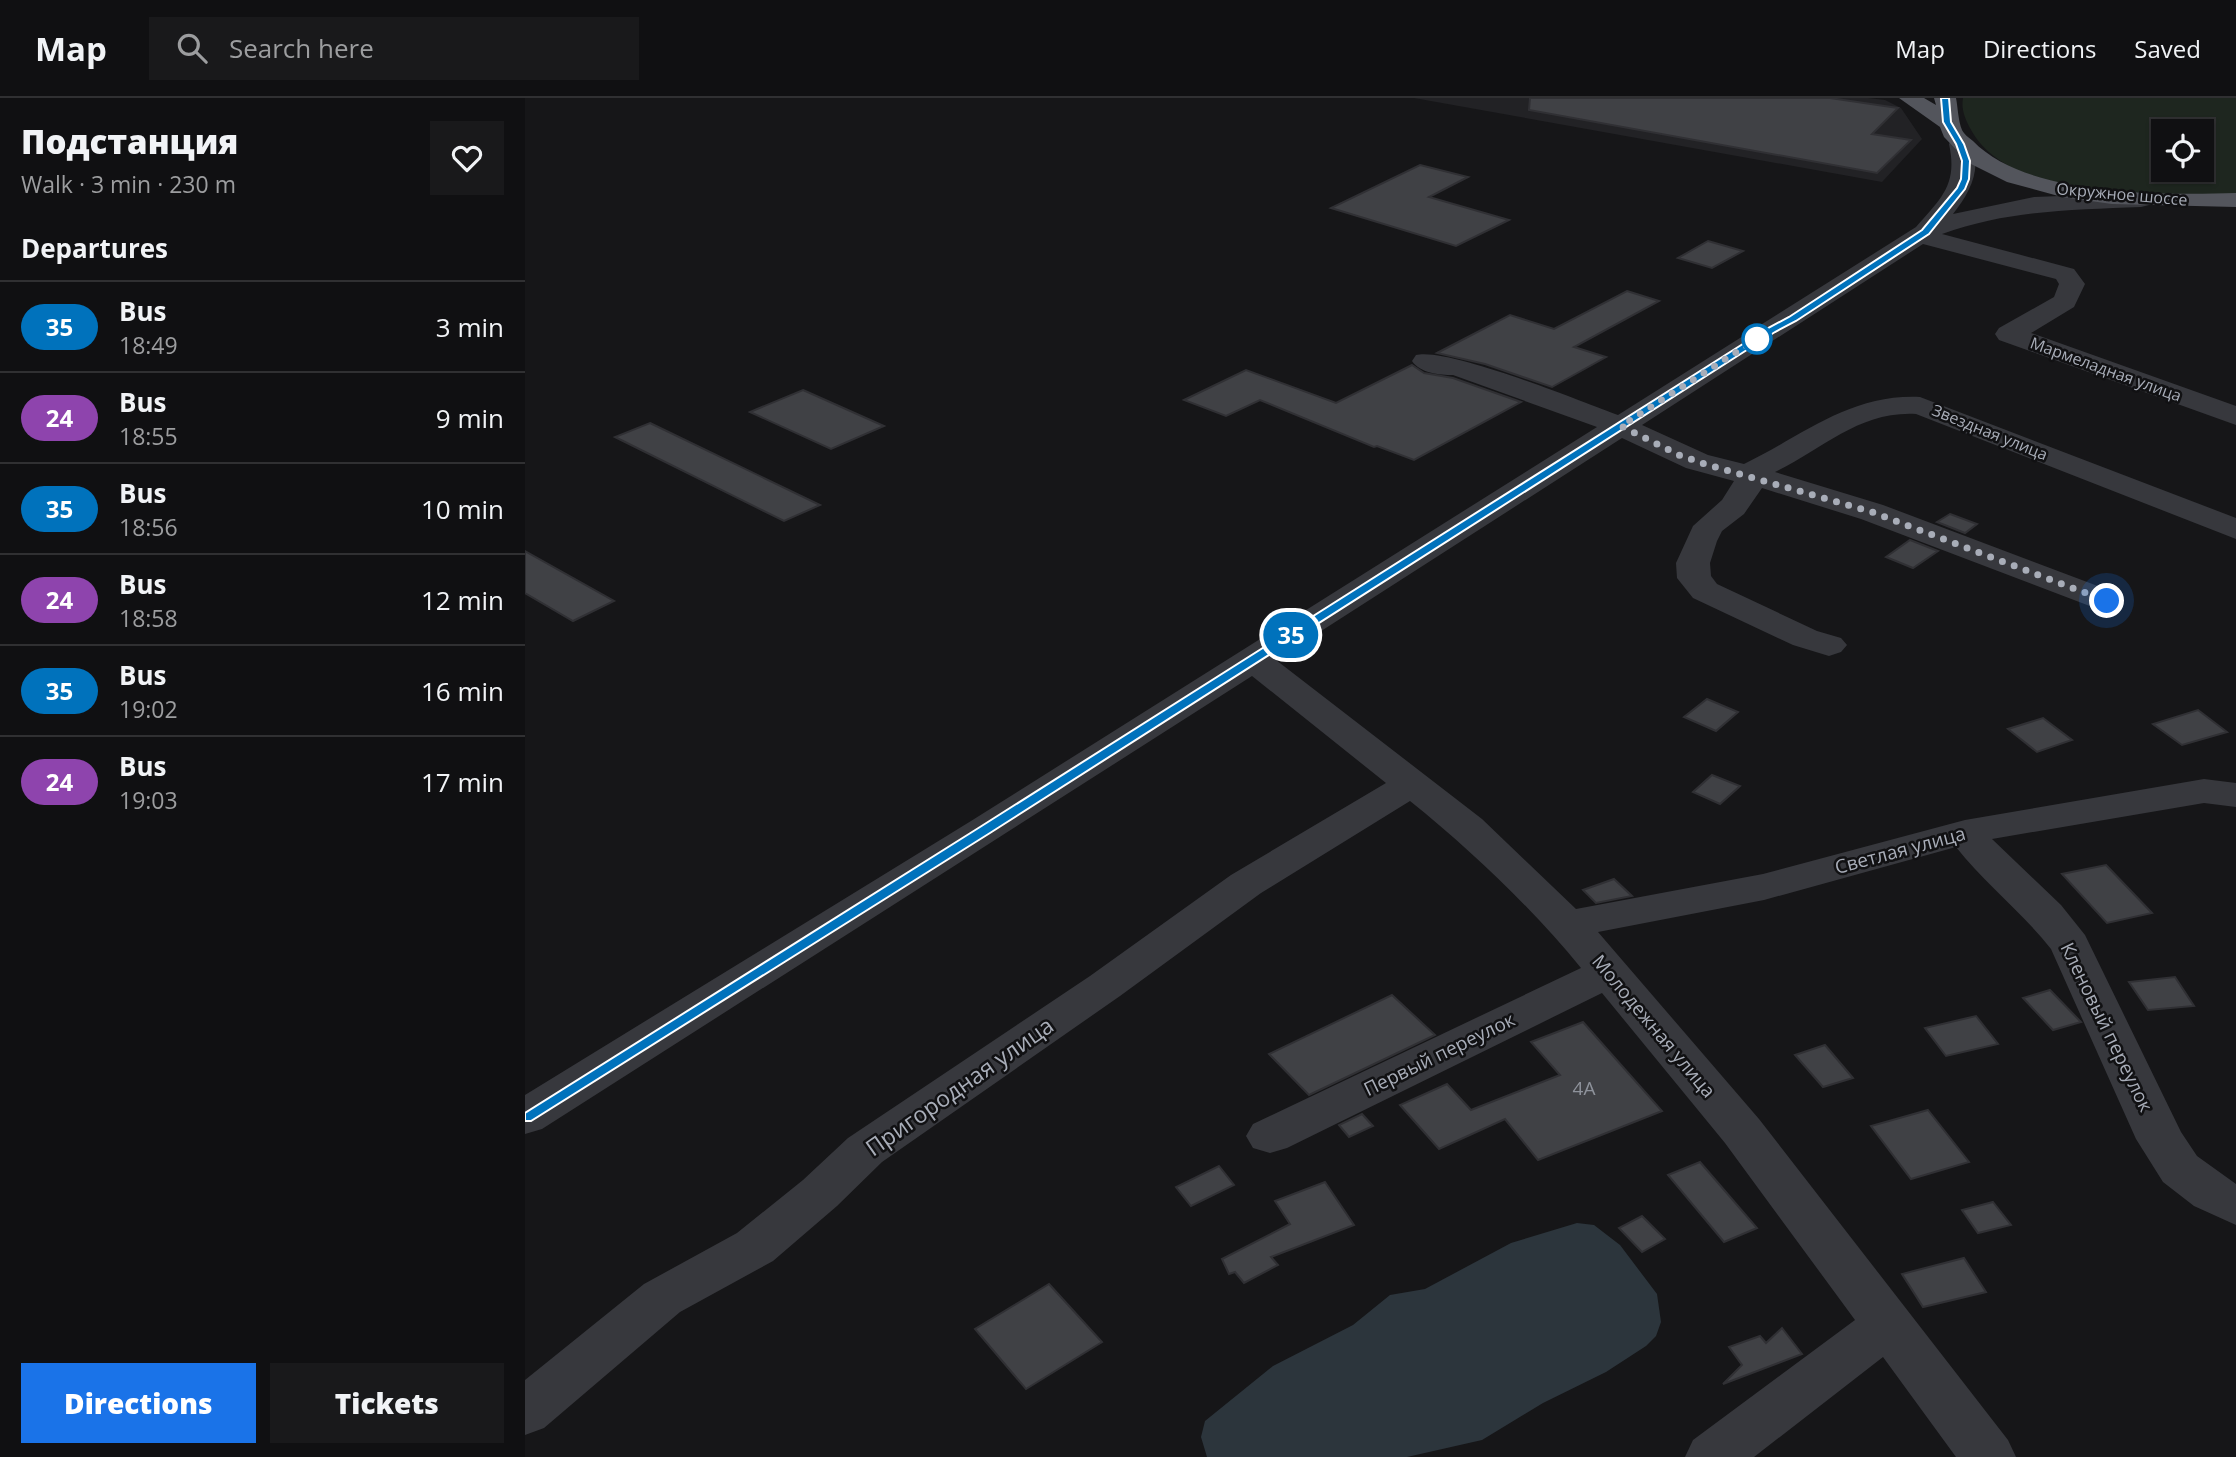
<!DOCTYPE html>
<html lang="en">
<head>
<meta charset="utf-8">
<style>
	body { margin:0; font-family:"Open Sans",sans-serif; background:#19191b; color:#f1f3f6; height:100vh; display:flex; flex-direction:column; font-size:26px; white-space:nowrap }
	* { box-sizing:border-box; margin:0 }
	p { font-size:23px; color:#9c9d9f }
	.icon { flex:none; width:38px; height:38px; fill:none; stroke:currentColor; stroke-width:2; stroke-linecap:round; stroke-linejoin:round }
	.map { position:relative; flex:1; overflow:hidden }
	.sheet { display:flex; flex-direction:column; background:#101012; width:525px }
	.sheet>* { flex:none }
	.badge { padding:0 14px; border-radius:23px; font-size:24px; line-height:46px }
	.tools { position:absolute; left:1626px; top:21px; display:grid; gap:14px }
	.tools a { display:grid; place-items:center; width:63px; height:63px; border-radius:0px; background:#101012; box-shadow:0 2px 5px #0004,0 0 0 2px #303032; font-size:35px }
	.you { position:absolute; width:35px; height:35px; margin:-18px; border:5px solid #fff; border-radius:50%; background:#1a73e8; box-shadow:0 0 0 10px #1a73e833 }
	.map>.badge { position:absolute; translate:-50% -50%; box-shadow:0 0 0 4px #fff }
	h2 { padding:0 21px; font-size:26px; line-height:63px }
	.round { display:grid; place-items:center; flex:none; width:74px; height:74px; border-radius:0px; background:#19191b }
	.head { display:flex; align-items:center; justify-content:space-between; height:119px; padding:0 21px }
	h1 { font-size:33px; font-weight:800; line-height:52px }
	.cta { display:flex; gap:14px; margin-top:auto; padding:14px 21px }
	.cta a { flex:1; height:80px; border-radius:0px; background:#1a73e8; color:#fff; font-size:28px; font-weight:800; line-height:80px; text-align:center }
	.cta a+a { background:#19191b; color:#f1f3f6 }
	ul { padding:0; list-style:none }
	li { display:flex; align-items:center; gap:21px; height:91px; padding:0 21px; border-top:2px solid #303032 }
	li div { flex:1 }
	li b { display:block; font-size:26px }
	li em { font-style:normal }
	li .badge { min-width:77px; font-weight:700; text-align:center }
	header { display:flex; align-items:center; gap:42px; box-sizing:border-box; height:98px; padding:0 35px; background:#101012; border-bottom:2px solid #303032 }
	header strong { font-size:33px }
	nav { display:flex; gap:38px; margin-inline-start:auto; font-size:24px }
	.search { width:490px; height:63px; background:#19191b; display:flex; align-items:center; gap:18px; box-sizing:border-box; padding:0 24px; border-radius:0px; color:#9c9d9f; font-size:26px }
	main { display:flex; flex:1; min-height:0 }
	.map>svg:first-child { display:block }
</style>
</head>
<body>
<header>
<strong>Map</strong>
<div class="search"><svg class="icon" aria-label="search" viewBox="0 0 24 24"><circle cx="10" cy="10" r="6"/><path d="M15 15l6 6"/></svg>Search here</div>
<nav><a>Map</a><a>Directions</a><a>Saved</a></nav>
</header>
<main>
<section class="sheet">
<div class="head"><div><h1>Подстанция</h1><p>Walk · 3 min · 230 m</p></div><a class="round"><svg class="icon" aria-label="heart" viewBox="0 0 24 24"><path d="M12 20l-8-8c-3-5 5-10 8-4 3-6 11-1 8 4z"/></svg></a></div>
<h2>Departures</h2>
<ul>
<li><span class="badge" style="background:#0072bc;color:#fff">35</span><div><b>Bus</b><p>18:49</p></div><em>3 min</em></li>
<li><span class="badge" style="background:#8e44ad;color:#fff">24</span><div><b>Bus</b><p>18:55</p></div><em>9 min</em></li>
<li><span class="badge" style="background:#0072bc;color:#fff">35</span><div><b>Bus</b><p>18:56</p></div><em>10 min</em></li>
<li><span class="badge" style="background:#8e44ad;color:#fff">24</span><div><b>Bus</b><p>18:58</p></div><em>12 min</em></li>
<li><span class="badge" style="background:#0072bc;color:#fff">35</span><div><b>Bus</b><p>19:02</p></div><em>16 min</em></li>
<li><span class="badge" style="background:#8e44ad;color:#fff">24</span><div><b>Bus</b><p>19:03</p></div><em>17 min</em></li>
</ul>
<div class="cta"><a>Directions</a><a>Tickets</a></div>
</section>
<div class="map">
<svg width="1711" height="1359" viewBox="0 0 1711 1359">
	<rect width="100%" height="100%" fill="#161618"/>
	<path fill="#222225" d="M889 0H1343L1360 2 1376 10 1397 41 1357 84Z"/>
	<path fill="#1e261f" fill-rule="evenodd" d="M1438 0H1711V96C1638 96 1484 106 1445 30 1440 21 1436 11 1438 0ZM1638 33H1676V72H1638Z"/>
	<path fill="#2c353c" d="M1052 1125 1069 1127 1095 1147 1132 1196 1136 1224 1131 1238 1121 1248 1081 1274 1018 1305 957 1342 882 1359H682L676 1339 680 1323 748 1268 828 1227 865 1197 900 1191 986 1145Z"/>
	<g fill="#404145" stroke="#303034" stroke-width="2">
		<path d="M1005 0H1305L1373 10 1347 36 1386 42 1352 75 1004 12Z"/>
		<path d="M895 67 943 79 904 99 984 122 931 148 806 110Z"/>
		<path d="M1183 143 1218 153 1187 170 1153 160Z"/>
		<path d="M1102 193 1134 203 1049 249 1081 259 1027 289 960 266 912 255 985 217 1029 231Z"/>
		<path d="M887 267 899 275 928 280 996 304 889 362 852 348 849 349 735 302 701 318 659 302 721 272 811 305Z"/>
		<path d="M278 292 359 328 306 351 225 314Z"/>
		<path d="M125 325 295 407 259 423 90 339Z"/>
		<path d="M1425 416 1452 426 1440 435 1412 424Z"/>
		<path d="M1385 442 1413 453 1388 470 1361 459Z"/>
		<path d="M0 453 89 503 48 523 0 495Z"/>
		<path d="M1182 601 1213 614 1191 633 1159 619Z"/>
		<path d="M1673 612 1702 634 1657 647 1628 626Z"/>
		<path d="M1518 620 1547 642 1512 654 1483 631Z"/>
		<path d="M1187 677 1215 688 1195 706 1168 694Z"/>
		<path d="M1581 767 1627 815 1582 825 1537 776Z"/>
		<path d="M1089 781 1107 798 1071 805 1058 792Z"/>
		<path d="M1650 879 1669 908 1623 912 1604 884Z"/>
		<path d="M1525 892 1556 924 1528 932 1498 900Z"/>
		<path d="M867 897 910 937 784 997 744 956Z"/>
		<path d="M1451 918 1473 946 1421 958 1400 930Z"/>
		<path d="M1058 924 1137 1013 1013 1062 980 1021 914 1051 875 1007 922 986 946 1012 1035 977 1006 944Z"/>
		<path d="M1300 947 1328 980 1298 989 1270 957Z"/>
		<path d="M1403 1012 1444 1064 1386 1081 1346 1028Z"/>
		<path d="M837 1016 848 1028 824 1039 814 1027Z"/>
		<path d="M1175 1064 1232 1130 1199 1144 1143 1077Z"/>
		<path d="M694 1068 709 1087 666 1108 651 1089Z"/>
		<path d="M800 1084 829 1127 746 1159 753 1167 719 1185 710 1174 704 1176 697 1161 765 1126 750 1103Z"/>
		<path d="M1468 1104 1486 1127 1453 1135 1437 1112Z"/>
		<path d="M1117 1118 1140 1141 1117 1154 1094 1130Z"/>
		<path d="M1439 1160 1461 1194 1398 1209 1377 1176Z"/>
		<path d="M524 1186 577 1244 501 1291 450 1231Z"/>
		<path d="M1257 1230 1277 1256 1198 1286 1217 1267 1204 1249 1235 1238 1241 1245Z"/>
	</g>
	<g fill="none" stroke-linecap="round" stroke-linejoin="round">
		<path fill="#37383d" fill-rule="evenodd" d="M1435 39 1443 41C1460 67 1445 95 1428 116L1509 99 1616 95 1624 97 1628 102 1624 107 1616 109C1546 112 1484 112 1417 136L1549 171 1560 186 1549 209 1506 235 1711 308V327L1474 242 1470 236 1474 230 1529 199 1534 186 1531 181 1398 146 1117 327 1183 357 1219 366C1279 337 1324 296 1395 299L1711 420V441L1391 316C1334 313 1298 351 1250 374L1358 407 1594 496 1599 503 1594 510 1582 513 1570 510 1336 421 1237 390 1219 416 1197 433 1192 443 1185 465 1186 478 1192 486 1292 533 1316 540 1322 547 1316 554 1304 558 1268 547 1168 500 1152 480 1151 465 1168 428 1197 402 1209 383 1161 370 1097 340 751 562 957 721 1051 811 1238 776 1440 722 1679 681 1711 685V709L1679 705 1467 741 1536 807 1560 837 1656 1034 1672 1058 1711 1086V1127L1669 1108 1638 1084 1611 1041 1526 851C1497 814 1460 786 1431 749L1239 802 1073 834 1234 1021 1483 1342 1491 1359H1431L1358 1259 1229 1359H1160L1168 1342 1330 1222 1200 1045 1077 895 762 1050 745 1055 728 1050 721 1038 728 1026 1056 870C1006 809 947 753 885 703L736 795 595 898 357 1064 312 1108 248 1163 155 1214 19 1330 0 1337V1282L119 1186 212 1135 278 1082 323 1040 565 878 706 777 861 685 727 578 17 1031 0 1036V997L446 723 1072 329 928 277C914 277 895 275 887 263L891 257C923 249 1055 303 1093 317L1391 129C1416 100 1433 87 1424 46L1427 41Z"/>
		<path fill="#53555c" fill-rule="evenodd" d="M1374 0H1399L1411 7 1409 0H1431C1433 10 1433 22 1437 32 1439 36 1444 40 1448 43 1502 99 1638 97 1711 95V109L1587 106 1537 99 1482 84 1444 65 1419 39 1415 29Z"/>
	</g>
	<path fill="#0072bc" stroke="#fff" stroke-width="2" d="M1416 0H1424L1426 24 1439 46 1445 63 1444 81 1440 91 1404 136 1271 223 1250 234 465 735 6 1023H0V1015L455 729 1243 230 1264 219 1397 132 1432 90 1436 81 1437 63 1431 46 1418 24Z"/>
	<g fill="none" stroke-linecap="round" stroke-linejoin="round">
		<path stroke="#a8adb8" stroke-width="7" stroke-dasharray="0 12.6" d="M1232 241 1096 328 1154 357 1180 366 1347 414 1582 503"/>
	</g>
	<circle fill="#fff" stroke="#0072bc" stroke-width="3.5" cx="1232" cy="241" r="14"/>
	<g text-anchor="middle" dominant-baseline="central" stroke-width="5" stroke-linejoin="round" paint-order="stroke">
		<g font-size="16" fill="#a8adb8" stroke="#111113">
			<text transform="translate(1597 96) rotate(5)">Окружное шоссе</text>
			<text transform="translate(1581 271) rotate(20)">Мармеладная улица</text>
			<text transform="translate(1465 334) rotate(22)">Звездная улица</text>
		</g>
		<g font-size="19" fill="#a8adb8" stroke="#111113">
			<text transform="translate(1375 752) rotate(-15)">Светлая улица</text>
			<text transform="translate(1129 928) rotate(50)">Молодежная улица</text>
			<text transform="translate(1582 929) rotate(64)">Кленовый переулок</text>
			<text transform="translate(914 956) rotate(-26)">Первый переулок</text>
		</g>
		<g font-size="19" fill="#8e929b">
			<text x="1059" y="990">4А</text>
		</g>
		<g font-size="23" fill="#a8adb8" stroke="#111113">
			<text transform="translate(434 988) rotate(-35)">Пригородная улица</text>
		</g>
	</g>
</svg>
<div class="tools">
<a><svg class="icon" aria-label="locate" viewBox="0 0 24 24"><circle cx="12" cy="12" r="6"/><path d="M12 2v4M12 18v4M2 12h4M18 12h4"/></svg></a>
</div>
<div class="you" style="left:1582px;top:503px"></div>
<b class="badge" style="left:766px;top:537px;background:#0072bc;color:#fff">35</b>
</div>
</main>
</body>
</html>
